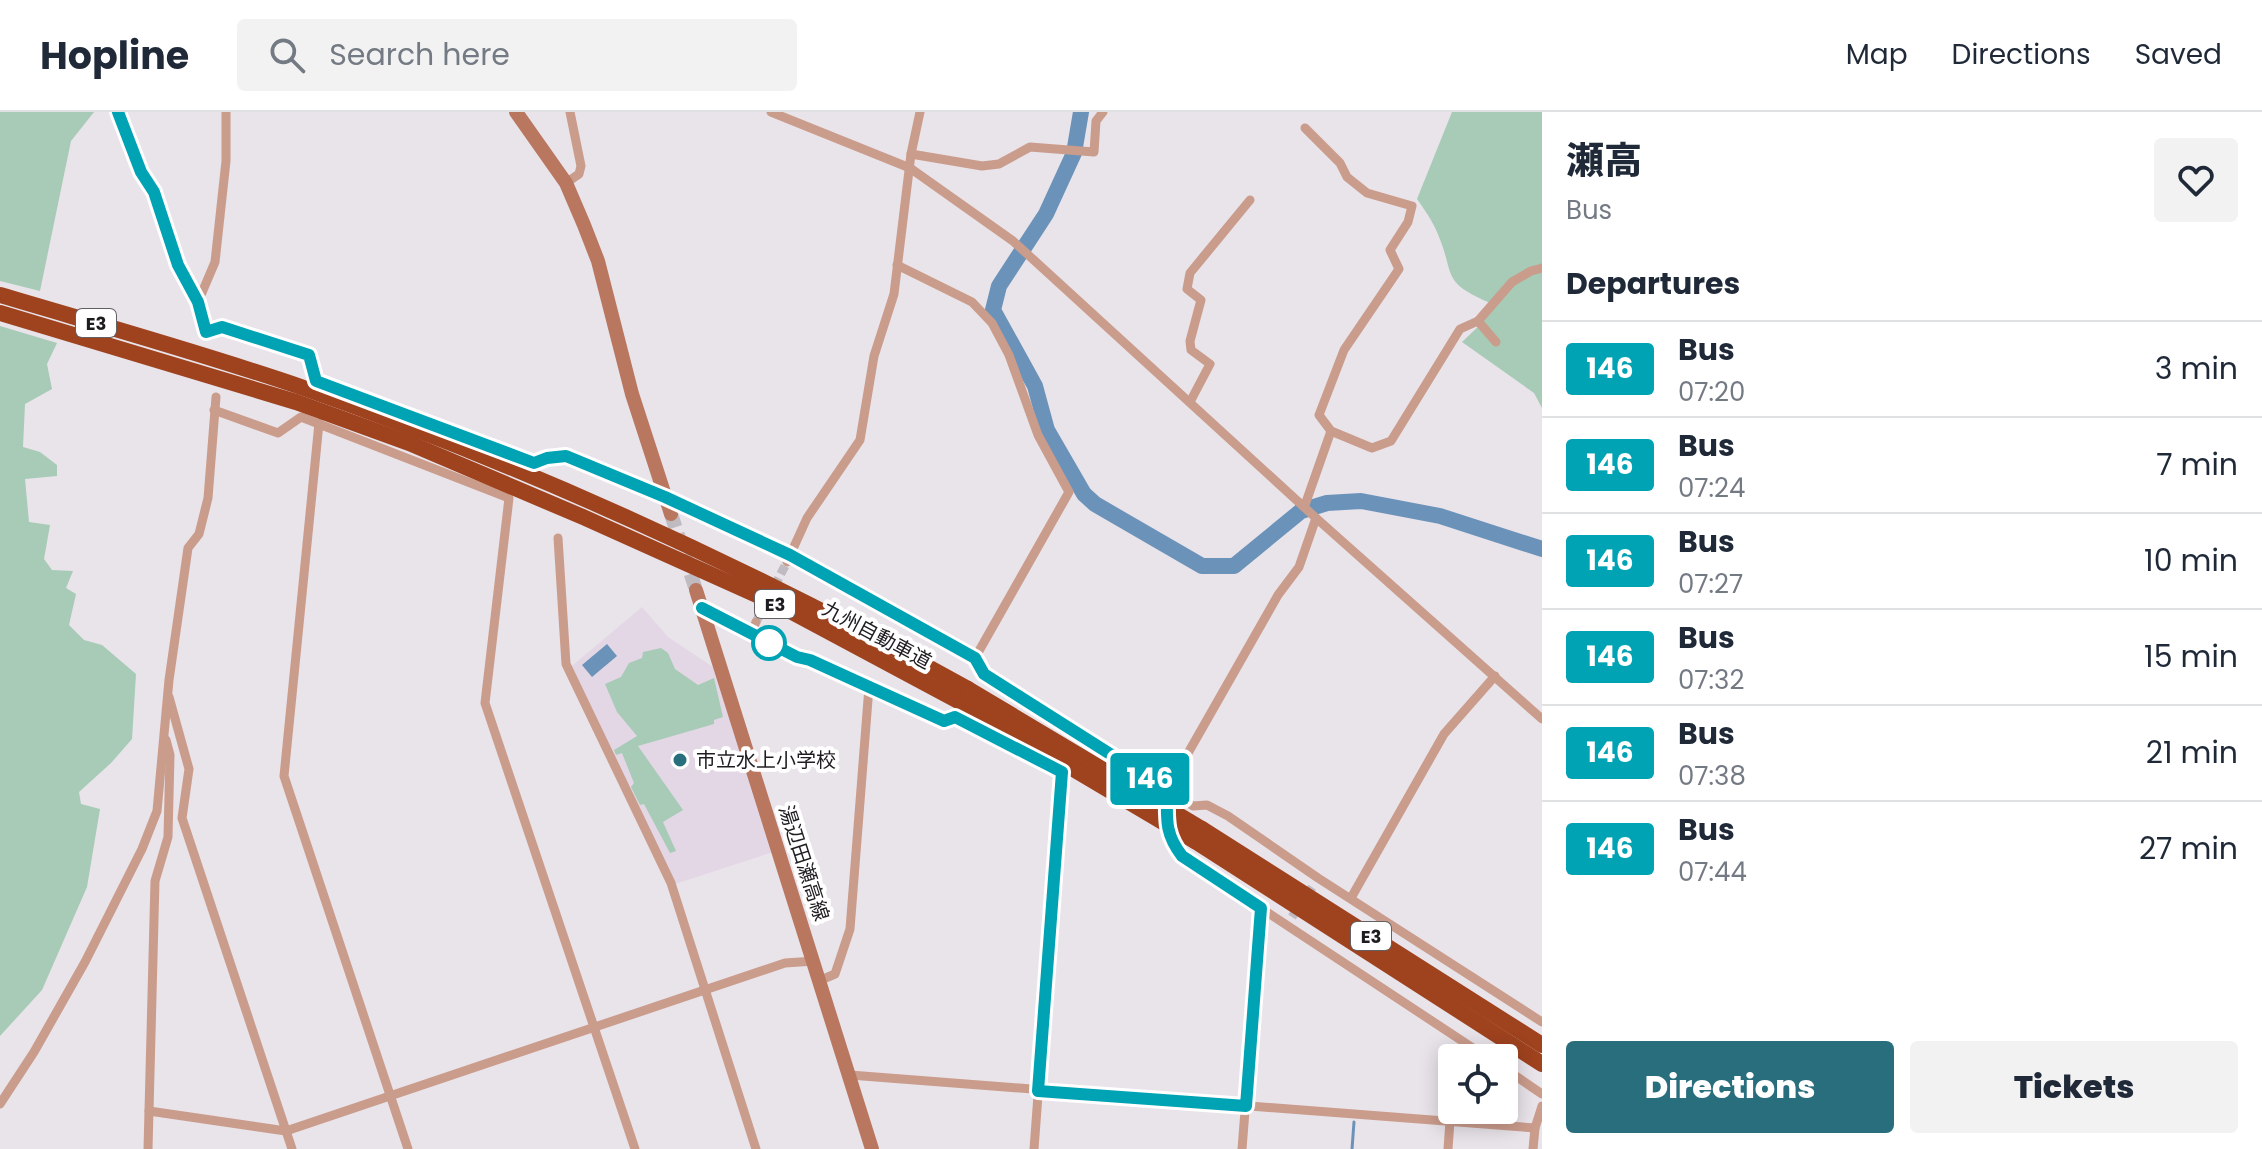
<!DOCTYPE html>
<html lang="en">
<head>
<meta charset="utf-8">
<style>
	body { margin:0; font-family:Poppins,"Noto Sans JP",sans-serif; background:#f2f2f3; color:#1f2937; height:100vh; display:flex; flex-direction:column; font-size:30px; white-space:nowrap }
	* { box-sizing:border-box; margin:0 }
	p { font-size:26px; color:#747a83 }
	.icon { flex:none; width:44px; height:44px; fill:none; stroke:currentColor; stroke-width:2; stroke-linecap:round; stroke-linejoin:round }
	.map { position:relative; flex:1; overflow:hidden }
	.drawer { display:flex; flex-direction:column; background:#fff; width:720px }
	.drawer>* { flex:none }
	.badge { padding:0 16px; border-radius:6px; font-size:28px; line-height:52px }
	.fabs { position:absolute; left:1438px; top:932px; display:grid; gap:16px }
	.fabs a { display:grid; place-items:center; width:80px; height:80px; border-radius:8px; background:#fff; box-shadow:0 4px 20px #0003; font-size:40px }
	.map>.badge { position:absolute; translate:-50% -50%; box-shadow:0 0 0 4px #fff }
	h2 { padding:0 24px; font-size:30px; line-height:72px }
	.round { display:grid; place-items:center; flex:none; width:84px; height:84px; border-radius:8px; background:#f2f2f3 }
	.overview { display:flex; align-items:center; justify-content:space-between; height:136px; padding:0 24px }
	h1 { font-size:38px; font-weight:800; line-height:60px }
	.cta { display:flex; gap:16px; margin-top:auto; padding:16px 24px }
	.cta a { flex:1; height:92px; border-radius:8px; background:#286e7d; color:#fff; font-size:32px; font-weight:800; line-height:92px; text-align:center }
	.cta a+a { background:#f2f2f3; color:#1f2937 }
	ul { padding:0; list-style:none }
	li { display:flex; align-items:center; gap:24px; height:96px; padding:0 24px; border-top:2px solid #e0e1e3 }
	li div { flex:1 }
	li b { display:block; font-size:30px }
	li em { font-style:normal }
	li .badge { min-width:88px; font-weight:700; text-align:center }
	header { display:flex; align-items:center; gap:48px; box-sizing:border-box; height:112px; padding:0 40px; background:#fff; border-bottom:2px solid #e0e1e3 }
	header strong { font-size:38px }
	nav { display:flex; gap:44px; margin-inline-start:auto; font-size:28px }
	.search { width:560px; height:72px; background:#f2f2f3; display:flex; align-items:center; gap:20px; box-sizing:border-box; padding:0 28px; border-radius:8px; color:#747a83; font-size:30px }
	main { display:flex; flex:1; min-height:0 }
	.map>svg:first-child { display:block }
</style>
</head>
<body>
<header>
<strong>Hopline</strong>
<div class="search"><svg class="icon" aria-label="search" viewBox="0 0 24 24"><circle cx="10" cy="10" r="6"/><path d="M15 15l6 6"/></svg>Search here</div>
<nav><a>Map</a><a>Directions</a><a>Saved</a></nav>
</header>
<main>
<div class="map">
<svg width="1542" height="1037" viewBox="0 0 1542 1037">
	<rect width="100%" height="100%" fill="#e9e3ea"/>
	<path fill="#e3d7e5" d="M642 495 668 525 713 555 773 740 675 772 572 554Z"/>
	<g fill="#a7cbb7">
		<path d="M0 0H94L71 29 40 179 0 169Z"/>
		<path d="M1452 0H1542V296L1534 281 1462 230 1483 210 1490 191C1439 169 1456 163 1437 120 1432 108 1424 97 1417 87Z"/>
		<path d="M0 214 57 231 47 252 52 277 25 292 23 335 40 340 57 353V364L25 367 29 410 50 413 44 447 52 458 73 459 66 476 76 482 69 513 84 528 102 533 136 562 132 627 111 651 79 680 81 692 100 697 87 775 42 878 0 924Z"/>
		<path d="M661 536 668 541 675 557 698 573 714 566 723 605 714 608V612L638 634 683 698 663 710 676 739 670 741 644 692 640 693 631 675 634 671 622 641 616 643 614 638 637 624 617 600 605 572 621 565 629 551 642 546 643 540Z"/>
	</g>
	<path fill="#6b92b9" d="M607 532 617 544 592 565 582 553Z"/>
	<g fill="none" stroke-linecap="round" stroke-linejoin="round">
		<path stroke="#6b92b9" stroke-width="3" d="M1352 1037 1354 1010"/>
		<path stroke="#6b92b9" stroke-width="16" d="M1081 0 1074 41 1046 102 999 174 993 198 1035 274 1047 318 1084 382 1095 392 1202 454H1234L1301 399 1327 391 1361 389 1440 404 1542 437"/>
		<g stroke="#c0bbc1" stroke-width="9" stroke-dasharray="9 4.5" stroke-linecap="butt">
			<path d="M756 510 787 450"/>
			<path d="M1292 805 1313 774"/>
		</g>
		<path stroke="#c0bbc1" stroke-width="14" stroke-dasharray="14 7" stroke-linecap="butt" d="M671 402 696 478"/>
		<g stroke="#ca9c8c" stroke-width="9">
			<path d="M118 0 141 60 154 80 178 153 198 190 207 223"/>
			<path d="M771 0 910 56 1013 129 1316 406 1542 607"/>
			<path d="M911 42 982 54 999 52 1030 35 1094 40 1096 9 1103 0"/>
			<path d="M566 71 579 62 581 54 570 0"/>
			<path d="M897 153 972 190 992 211 1009 243 1038 323 1069 380 975 546"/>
			<path d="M198 190 215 150 226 49V0"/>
			<path d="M1478 209 1496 230"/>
			<path d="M206 220 222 215 309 243 316 269 534 351 547 346 566 344 665 385 790 443 975 546 984 562 1167 678 1278 483 1299 455 1316 406"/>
			<path d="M1190 290 1210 252 1191 238 1190 229 1201 188 1187 177 1190 161 1250 88"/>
			<path d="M214 298 278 321 301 305 509 386 485 591 635 1037"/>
			<path d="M319 311 284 664 408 1037"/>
			<path d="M1331 319 1372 336 1391 329 1460 217 1478 209 1512 170 1531 159 1542 156"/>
			<path d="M1305 393 1331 319 1319 303 1344 238 1399 157 1390 138 1408 110 1412 94 1367 81 1347 65 1340 51 1305 16"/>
			<path d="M558 426 566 552 671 771 756 1037"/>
			<path d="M787 450 807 406 860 328 874 244 894 182 911 42 920 0"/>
			<path d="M702 496 797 545 944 609 955 605 1062 660 1034 1037"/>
			<path d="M751 521 756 510"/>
			<path d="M169 585 189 657 182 706 292 1037"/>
			<path d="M1167 699V678L1193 694 1207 693 1228 704 1318 766 1542 910"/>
			<path d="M1167 714 1173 732 1182 744 1488 946"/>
			<path d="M1351 786 1444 622 1495 564"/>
			<path d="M821 868 835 862 850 817 869 575"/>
			<path d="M1504 956 1542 982"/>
			<path d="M850 963 1535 1016"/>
			<path d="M0 992 34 940 85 850 142 737 157 699 169 568 188 436 199 422 208 386 216 285"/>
			<path d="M149 999 286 1019 785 851 815 849"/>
			<path d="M148 1037 155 769 168 725 170 643 166 628"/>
			<path d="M1242 1037 1261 796"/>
			<path d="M1448 1037 1450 1009"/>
			<path d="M1533 1037 1535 1016 1542 994"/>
		</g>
		<g stroke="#b97760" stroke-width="14">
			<path d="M516 0 566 71 584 113 598 149 632 282 671 402"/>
			<path d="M696 478 872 1037"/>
		</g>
		<g stroke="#9f421e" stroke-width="16">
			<path d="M0 183C101 213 202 241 301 275 532 356 755 459 968 577"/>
			<path d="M0 201 296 290 409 331 583 405 777 492 962 591"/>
			<path d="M1202 717 1542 933"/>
			<path d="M1195 729 1542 952"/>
		</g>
		<g stroke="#9f421e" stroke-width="16">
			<path d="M968 577 1202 717"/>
			<path d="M962 591 1195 729"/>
		</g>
	</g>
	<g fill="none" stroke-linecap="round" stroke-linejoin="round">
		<defs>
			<path id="line" d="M118 0 141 60 154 80 178 153 198 190 206 220 222 215 309 243 316 269 534 351 547 346 566 344 665 385 790 443 975 546 984 562 1167 678C1167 706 1164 721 1182 744L1261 796 1246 994 1038 979 1062 660 955 605 944 609 810 548 797 545 702 496"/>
		</defs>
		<use href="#line" stroke="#fff" stroke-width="18"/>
		<use href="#line" stroke="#00a3b4" stroke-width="12"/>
	</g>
	<circle fill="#fff" stroke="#00a3b4" stroke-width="4" cx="769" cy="531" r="16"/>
	<circle fill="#286e7d" stroke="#fff" stroke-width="3" cx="680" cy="648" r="8"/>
	<g text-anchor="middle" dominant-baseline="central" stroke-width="8" stroke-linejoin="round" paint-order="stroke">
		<g fill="#fff" stroke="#626062" stroke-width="2">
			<rect x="76" y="197" width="40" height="28" rx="6"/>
			<rect x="755" y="478" width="40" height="28" rx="6"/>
			<rect x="1351" y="810" width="40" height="28" rx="6"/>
		</g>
		<g font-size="18" font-weight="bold" fill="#1e1c1f">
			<text x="96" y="211">E3</text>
			<text x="775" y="492">E3</text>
			<text x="1371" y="824">E3</text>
		</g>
		<g font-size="20" fill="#1e1c1f" stroke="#fff">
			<text transform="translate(877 523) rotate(28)">九州自動車道</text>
			<text transform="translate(804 751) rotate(72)">湯辺田瀬高線</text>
		</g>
		<g font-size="20" fill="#1e1c1f" stroke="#fff" text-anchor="start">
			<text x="696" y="648">市立水上小学校</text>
		</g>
	</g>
</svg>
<div class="fabs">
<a><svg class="icon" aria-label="locate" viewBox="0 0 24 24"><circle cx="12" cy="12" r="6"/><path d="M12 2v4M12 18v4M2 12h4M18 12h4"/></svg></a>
</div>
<b class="badge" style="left:1150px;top:667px;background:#00a3b4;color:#fff">146</b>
</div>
<section class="drawer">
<div class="overview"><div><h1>瀬高</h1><p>Bus</p></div><a class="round"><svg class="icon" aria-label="heart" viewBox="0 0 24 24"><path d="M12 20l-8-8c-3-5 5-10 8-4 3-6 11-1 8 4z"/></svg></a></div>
<h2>Departures</h2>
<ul>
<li><span class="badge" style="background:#00a3b4;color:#fff">146</span><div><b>Bus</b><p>07:20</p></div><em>3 min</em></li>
<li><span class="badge" style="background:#00a3b4;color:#fff">146</span><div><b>Bus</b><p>07:24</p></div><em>7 min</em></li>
<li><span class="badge" style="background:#00a3b4;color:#fff">146</span><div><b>Bus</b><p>07:27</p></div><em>10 min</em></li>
<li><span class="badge" style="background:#00a3b4;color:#fff">146</span><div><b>Bus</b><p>07:32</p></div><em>15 min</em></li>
<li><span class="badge" style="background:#00a3b4;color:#fff">146</span><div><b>Bus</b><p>07:38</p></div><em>21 min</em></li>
<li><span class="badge" style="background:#00a3b4;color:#fff">146</span><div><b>Bus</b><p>07:44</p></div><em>27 min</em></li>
</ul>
<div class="cta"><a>Directions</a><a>Tickets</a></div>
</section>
</main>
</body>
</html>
